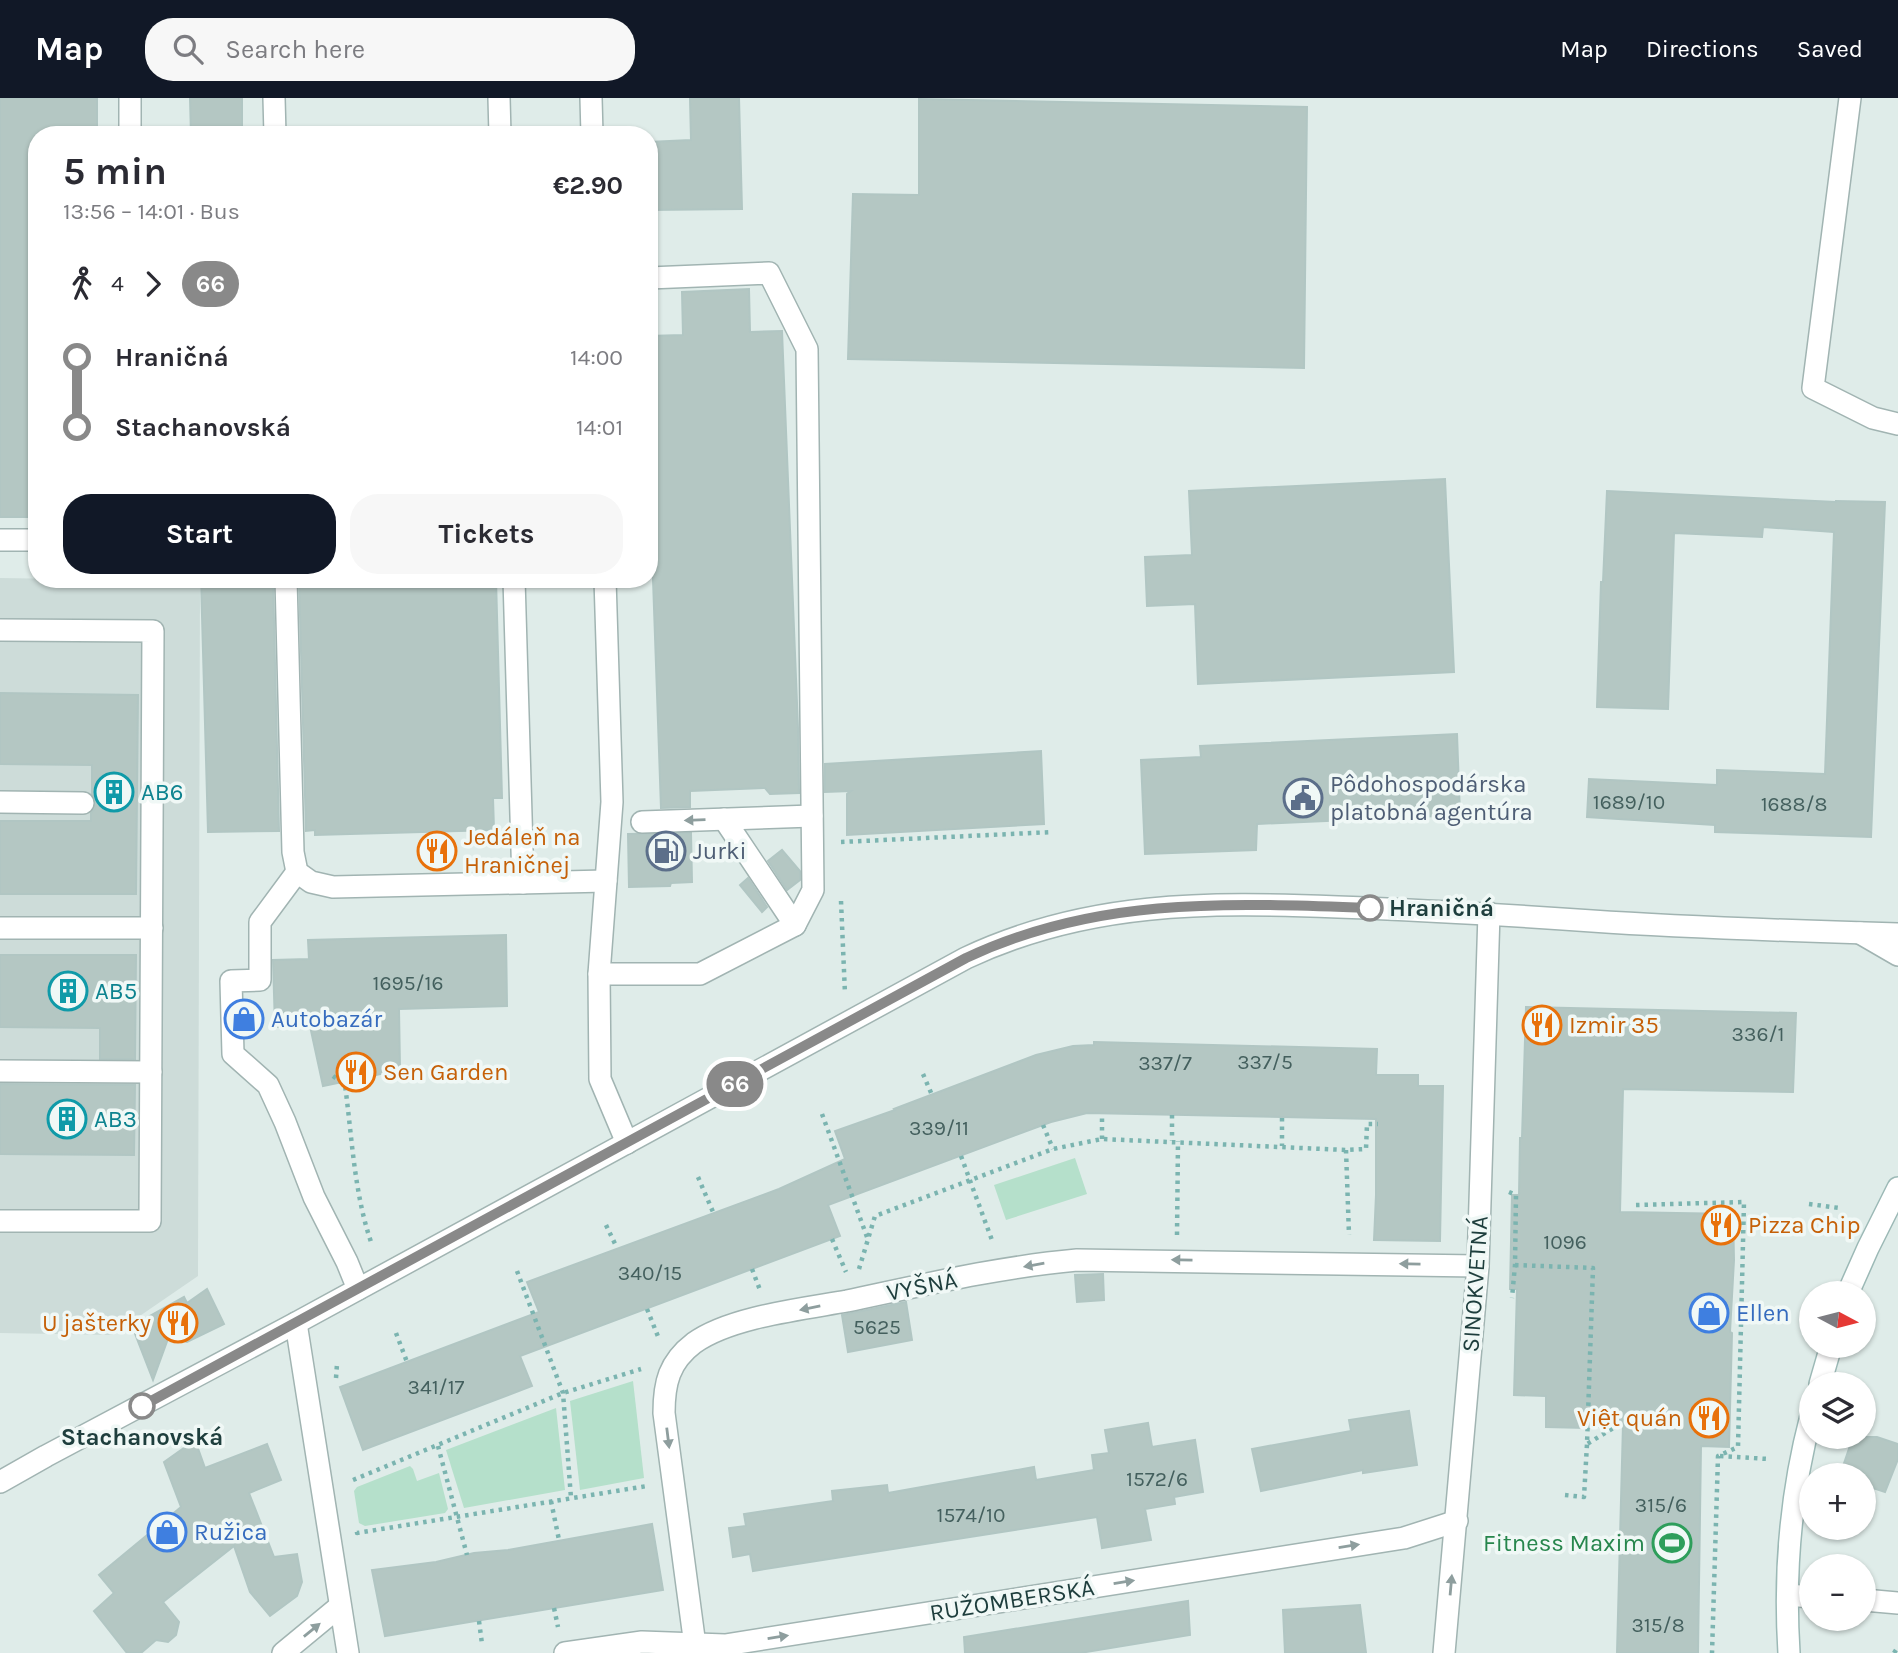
<!DOCTYPE html>
<html lang="en">
<head>
<meta charset="utf-8">
<style>
	body { margin:0; font-family:Karla,sans-serif; background:#f7f7f7; color:#2b2b33; height:100vh; display:flex; flex-direction:column; font-size:26px; white-space:nowrap }
	* { box-sizing:border-box; margin:0 }
	p { font-size:23px; color:#7c7c81 }
	.icon { flex:none; width:38px; height:38px; fill:none; stroke:currentColor; stroke-width:2; stroke-linecap:round; stroke-linejoin:round }
	.map { position:relative; flex:1; overflow:hidden }
	.sheet { position:absolute; left:28px; top:28px; width:630px; height:462px; display:flex; flex-direction:column; background:#fff; border-radius:28px; box-shadow:0 2px 5px #0004 }
	.sheet>* { flex:none }
	.badge { padding:0 14px; border-radius:23px; font-size:24px; line-height:46px }
	.needle { width:46px; rotate:97deg }
	.controls { position:absolute; left:1799px; top:1183px; display:grid; gap:14px }
	.controls a { display:grid; place-items:center; width:77px; height:77px; border-radius:50%; background:#fff; box-shadow:0 2px 5px #0004; font-size:35px }
	.map>.badge { position:absolute; translate:-50% -50%; box-shadow:0 0 0 4px #fff }
	.legs { display:flex; align-items:center; gap:10px; height:77px; padding:0 35px; font-size:23px }
	.legs p { margin-inline-start:auto }
	.head { display:flex; align-items:center; justify-content:space-between; height:119px; padding:0 35px }
	h1 { font-size:38px; font-weight:700; line-height:52px }
	.cta { display:flex; gap:14px; margin-top:auto; padding:14px 35px }
	.cta a { flex:1; height:80px; border-radius:28px; background:#111827; color:#fff; font-size:28px; font-weight:700; line-height:80px; text-align:center }
	.cta a+a { background:#f7f7f7; color:#2b2b33 }
	ul { padding:0 35px; list-style:none }
	li { display:flex; align-items:center; gap:24px; height:70px; font-size:26px }
	li i { display:grid; place-items:center; width:10px; height:100%; margin:0 9px; background:currentColor }
	li i::after { content:''; width:18px; height:18px; margin:-9px; border:5px solid; border-radius:50%; background:#fff }
	li p { margin-inline-start:auto }
	li:first-child i { background:linear-gradient(#0000 50%,currentColor 0) }
	li:last-child i { background:linear-gradient(currentColor 50%,#0000 0) }
	header { display:flex; align-items:center; gap:42px; box-sizing:border-box; height:98px; padding:0 35px; background:#111827; color:#fff }
	header strong { font-size:33px }
	nav { display:flex; gap:38px; margin-inline-start:auto; font-size:24px }
	.search { width:490px; height:63px; background:#f7f7f7; display:flex; align-items:center; gap:18px; box-sizing:border-box; padding:0 24px; border-radius:28px; color:#7c7c81; font-size:26px }
	.map>svg:first-child { display:block }
</style>
</head>
<body>
<header>
<strong>Map</strong>
<div class="search"><svg class="icon" aria-label="search" viewBox="0 0 24 24"><circle cx="10" cy="10" r="6"/><path d="M15 15l6 6"/></svg>Search here</div>
<nav><a>Map</a><a>Directions</a><a>Saved</a></nav>
</header>
<div class="map">
<svg width="1898" height="1555" viewBox="0 0 1898 1555">
	<rect width="100%" height="100%" fill="#dfece9"/>
	<path fill="#cddcd9" d="M0 480 200 483 198 1178 112 1237 0 1235Z"/>
	<g fill="#b5e0cb">
		<path d="M1075 1060 1087 1096 1006 1122 994 1087Z"/>
		<path d="M633 1283 644 1380 580 1392 570 1303Z"/>
		<path d="M556 1310 565 1392 464 1410 446 1352Z"/>
		<path d="M410 1368 413 1371 417 1383 439 1375 448 1411 445 1415 365 1428 359 1425 354 1393 357 1389Z"/>
	</g>
	<g fill="#b4c7c3" stroke="#b1c6c3" stroke-width="2">
		<path d="M0 0H97V37H37V419H0Z"/>
		<path d="M190 0H242V37H191Z"/>
		<path d="M690 0H739L742 111 649 112V44L691 42Z"/>
		<path d="M919 1 1307 9 1304 270 848 261 853 96 919 97Z"/>
		<path d="M749 191 750 234 782 233 798 630 799 695 770 696 765 690 690 693V709L661 710 649 367V238L683 237 682 194Z"/>
		<path d="M1445 381 1454 574 1198 586 1195 506 1147 508 1145 459 1192 457 1189 393Z"/>
		<path d="M1607 393 1836 404V403L1885 404 1871 739 1715 734V727L1587 719 1589 681 1717 687V672L1825 676 1834 434 1763 429 1762 439 1674 435 1668 611 1597 609 1601 484H1603Z"/>
		<path d="M201 481H273L279 733 208 734Z"/>
		<path d="M299 481H496L502 700H493L494 732 315 737V732L306 733Z"/>
		<path d="M0 595 138 597 136 796H0V723H91V715L95 711 96 704 92 696V667L0 666Z"/>
		<path d="M1457 636 1460 717 1257 726 1256 752 1145 756 1141 662 1201 659 1200 648Z"/>
		<path d="M1041 653 1044 726 847 737V696L851 693 825 694V666Z"/>
		<path d="M691 735 692 784 671 785 670 788 629 789 628 736Z"/>
		<path d="M782 752 800 773V782L787 792 768 763Z"/>
		<path d="M748 780 767 809 762 814 740 787Z"/>
		<path d="M506 837 507 908 399 911 400 972 323 988 310 928 275 929 273 862 309 861 308 842Z"/>
		<path d="M0 857H136L135 961H100V930L0 929Z"/>
		<path d="M1526 909 1796 915 1793 994 1623 991 1620 1114 1733 1116 1734 1162 1730 1234 1732 1235 1729 1349 1701 1348 1698 1555H1617L1623 1326 1587 1330 1546 1329V1298L1514 1297 1517 1191H1510L1512 1097H1519L1520 1040H1522Z"/>
		<path d="M1094 944 1377 951 1376 977H1418V988H1443L1440 1143 1374 1142 1376 1097V1021L1087 1015 1051 1024 828 1107 840 1138 520 1258 532 1288 363 1352 340 1289 539 1214 527 1184 779 1091 845 1061 835 1033 895 1012 894 1011 1036 957 1073 948 1094 947Z"/>
		<path d="M0 986 135 987 134 1057 0 1056Z"/>
		<path d="M1103 1176 1104 1202 1077 1204 1075 1177Z"/>
		<path d="M207 1191 224 1226 187 1244 169 1238 153 1282 132 1228 184 1199 187 1205Z"/>
		<path d="M906 1204 912 1242 848 1254 842 1217Z"/>
		<path d="M1409 1313 1417 1367 1363 1375V1372L1261 1393 1252 1351 1351 1333 1349 1322Z"/>
		<path d="M1148 1325 1152 1349 1195 1342 1203 1394 1174 1399 1175 1406 1145 1411 1151 1442 1102 1450 1097 1419 753 1473 750 1456 733 1459 729 1430 746 1428 744 1416 833 1403 832 1393 887 1387 888 1395 1034 1369 1036 1382 1094 1372 1092 1357 1109 1355 1105 1332Z"/>
		<path d="M1853 1339H1877L1898 1346V1361L1885 1394 1864 1387V1377H1840Z"/>
		<path d="M195 1342 205 1370 267 1346 281 1382 249 1395 274 1459 297 1456 302 1484 297 1498 270 1518 250 1494 234 1448 163 1504 179 1524 176 1537 168 1544 156 1542 141 1555H127L94 1513 114 1495 99 1477 181 1409 164 1364Z"/>
		<path d="M652 1426 663 1492 385 1538 372 1472 436 1464 474 1455 508 1452Z"/>
		<path d="M1188 1503 1190 1537 1080 1555H965L964 1539Z"/>
		<path d="M1360 1507 1366 1555H1285L1283 1512Z"/>
	</g>
	<g fill="none" stroke-linecap="round" stroke-linejoin="round">
		<defs>
			<g id="lane">
				<path d="M274 0 275 37"/>
				<path d="M499 0 500 37"/>
				<path d="M591 0 592 37"/>
				<path d="M1850 0 1813 290 1873 320 1898 326"/>
				<path d="M130 37V0"/>
				<path d="M0 442H37"/>
				<path d="M286 481 293 754 297 774 311 784 333 789 606 783"/>
				<path d="M514 481 523 785"/>
				<path d="M605 481 612 704 599 876 600 981 627 1045"/>
				<path d="M0 532 153 533 150 1123H0"/>
				<path d="M0 704 83 705"/>
				<path d="M724 721 795 827"/>
				<path d="M642 724 812 718"/>
				<path d="M297 774 260 824V882L231 883 233 956 268 987 285 1024 314 1099 347 1164 358 1191"/>
				<path d="M0 830H152"/>
				<path d="M1860 835 1898 857"/>
				<path d="M599 876H700L795 827 813 792 807 251 769 175 649 180"/>
				<path d="M0 973 151 974"/>
				<path d="M1788 1497 1811 1499"/>
				<path d="M1864 1502 1898 1505"/>
			</g>
			<g id="street">
				<path d="M296 1225 348 1555"/>
				<path d="M0 1384 46 1358 296 1225 966 860C1087 803 1207 804 1338 809 1423 812 1507 817 1592 823 1694 830 1796 833 1898 836"/>
				<path d="M283 1555 340 1508"/>
				<path d="M565 1555 642 1544 725 1547 1404 1440 1457 1423"/>
				<path d="M696 1555 664 1315C664 1285 669 1264 694 1245 730 1219 802 1211 847 1203 923 1187 999 1169 1077 1162L1478 1168"/>
				<path d="M1444 1555 1478 1168 1489 815"/>
			</g>
			<g id="secondary">
				<path d="M1848 1195 1868 1150 1898 1090"/>
				<path d="M1820 1286 1831 1248"/>
				<path d="M1789 1555C1784 1477 1791 1394 1811 1318"/>
			</g>
		</defs>
		<use href="#lane" stroke="#a1b4b2" stroke-width="24"/>
		<use href="#street" stroke="#a1b4b2" stroke-width="24"/>
		<use href="#secondary" stroke="#9cb9b6" stroke-width="24"/>
		<g stroke="#7bb4b0" stroke-width="4.5" stroke-dasharray="3.5 5" stroke-linecap="butt">
			<path d="M841 744 1053 734"/>
			<path d="M841 803 845 896"/>
			<path d="M923 976 932 997"/>
			<path d="M333 978 345 987C352 1039 354 1094 371 1144"/>
			<path d="M822 1016 867 1139"/>
			<path d="M1172 1017V1043"/>
			<path d="M1282 1020V1048"/>
			<path d="M1043 1027 1053 1051"/>
			<path d="M1102 1041V1016"/>
			<path d="M1346 1052 1349 1137"/>
			<path d="M961 1058 993 1145"/>
			<path d="M698 1079 713 1114"/>
			<path d="M1509 1094 1516 1097 1515 1167 1512 1200"/>
			<path d="M1809 1106 1839 1110"/>
			<path d="M1636 1107 1744 1104 1738 1349 1718 1358 1712 1555"/>
			<path d="M606 1127 617 1150"/>
			<path d="M1177 1137 1178 1043"/>
			<path d="M832 1141 846 1174"/>
			<path d="M1515 1167 1593 1170 1587 1346 1633 1318"/>
			<path d="M752 1171 760 1192"/>
			<path d="M859 1171 875 1118 1053 1051 1102 1041 1346 1052 1366 1051 1367 1026H1378"/>
			<path d="M517 1173 563 1295 571 1400"/>
			<path d="M647 1211 659 1241"/>
			<path d="M396 1235 407 1264"/>
			<path d="M336 1280 337 1266"/>
			<path d="M438 1348 467 1457"/>
			<path d="M1720 1358 1768 1361"/>
			<path d="M353 1382 563 1295 641 1271"/>
			<path d="M1565 1397 1584 1399 1587 1346"/>
			<path d="M551 1403 559 1442"/>
			<path d="M357 1434V1435L647 1388"/>
			<path d="M554 1510 558 1529"/>
			<path d="M479 1523 482 1546"/>
			<path d="M1894 1555 1898 1549"/>
		</g>
		<use href="#lane" stroke="#fff" stroke-width="21"/>
		<use href="#street" stroke="#fff" stroke-width="21"/>
		<use href="#secondary" stroke="#fff" stroke-width="21"/>
	</g>
	<defs><path id="oneway-solid" d="M-6-.8H1V-3.2L6.5 0L1 3.2V.8H-6Z" transform="scale(1.75)"/></defs>
	<g fill="#8e9e9e">
		<use href="#oneway-solid" transform="translate(695 722) rotate(178)"/>
		<use href="#oneway-solid" transform="translate(1182 1162) rotate(-179)"/>
		<use href="#oneway-solid" transform="translate(1410 1166) rotate(-179)"/>
		<use href="#oneway-solid" transform="translate(1034 1167) rotate(170)"/>
		<use href="#oneway-solid" transform="translate(810 1210) rotate(169)"/>
		<use href="#oneway-solid" transform="translate(668 1340) rotate(83)"/>
		<use href="#oneway-solid" transform="translate(1349 1448) rotate(-9)"/>
		<use href="#oneway-solid" transform="translate(1124 1484) rotate(-9)"/>
		<use href="#oneway-solid" transform="translate(1451 1487) rotate(-85)"/>
		<use href="#oneway-solid" transform="translate(312 1532) rotate(-39)"/>
		<use href="#oneway-solid" transform="translate(778 1539) rotate(-9)"/>
	</g>
	<g fill="none" stroke-linecap="round" stroke-linejoin="round">
		<defs>
			<path id="line-1" d="M142 1308 966 860C1097 798 1229 805 1370 810"/>
		</defs>
		<use href="#line-1" stroke="#fff" stroke-width="16"/>
		<use href="#line-1" stroke="#898989" stroke-width="10"/>
	</g>
	<defs>
		<symbol id="building-ring" viewBox="-11 -11 22 22"><circle r="9.5" fill="#f0f8f6" stroke="#0f9aa8" stroke-width="1.5"/><path d="M-4-6H4V6H1V3H-1V6H-4ZM-2.5-4.3h1.7v1.8h-1.7ZM.8-4.3h1.7v1.8H.8ZM-2.5-1h1.7V.8h-1.7ZM.8-1h1.7V.8H.8Z" fill="#0f9aa8"/></symbol>
		<symbol id="civic-ring" viewBox="-11 -11 22 22"><circle r="9.5" fill="#f0f8f6" stroke="#5c6f8a" stroke-width="1.5"/><path d="M-.6-6.5H3V-4.5H.6V-3L4-1V1h2V6H-6V1h2V-1L-.6-3ZM-1.2 2.5V6h2.4V2.5Z" fill="#5c6f8a"/></symbol>
		<symbol id="restaurant-ring" viewBox="-11 -11 22 22"><circle r="9.5" fill="#f0f8f6" stroke="#e8710a" stroke-width="1.5"/><path d="M-5-6h1v4h1v-4h1v4h1v-4h1v5L-1.5 .5V6h-2V.5L-5-1ZM5-6V6H3V1.5H1.5Q1.5-4 5-6Z" fill="#e8710a"/></symbol>
		<symbol id="fuel-ring" viewBox="-11 -11 22 22"><circle r="9.5" fill="#f0f8f6" stroke="#5c6f8a" stroke-width="1.5"/><path d="M-5.5-6h7V0h2V4h1.3V-2.5L3-4.5l.8-.8L6-3V5H2.5V1h-1V6h-7ZM-4.2-4.7v3.2H.2V-4.7Z" fill="#5c6f8a"/></symbol>
		<symbol id="shop-ring" viewBox="-11 -11 22 22"><circle r="9.5" fill="#f0f8f6" stroke="#3f7fe0" stroke-width="1.5"/><path d="M-5-2.5h2.3a2.7 3.5 0 0 1 5.4 0H5L5.5 6h-11ZM-1.5-2.5h3a1.5 2.3 0 0 0-3 0Z" fill="#3f7fe0"/></symbol>
		<symbol id="stadium-ring" viewBox="-11 -11 22 22"><circle r="9.5" fill="#f0f8f6" stroke="#2e9e5b" stroke-width="1.5"/><path d="M0-5a6.5 5 0 1 0 0 10a6.5 5 0 1 0 0-10ZM-3.5-1.8h7v3.6h-7Z" fill="#2e9e5b"/></symbol>
	</defs>
	<g fill-rule="evenodd">
		<use href="#building-ring" x="92" y="672" width="44" height="44"/>
		<use href="#civic-ring" x="1281" y="678" width="44" height="44"/>
		<use href="#restaurant-ring" x="415" y="731" width="44" height="44"/>
		<use href="#fuel-ring" x="644" y="731" width="44" height="44"/>
		<use href="#building-ring" x="46" y="871" width="44" height="44"/>
		<use href="#shop-ring" x="222" y="899" width="44" height="44"/>
		<use href="#restaurant-ring" x="1520" y="905" width="44" height="44"/>
		<use href="#restaurant-ring" x="334" y="952" width="44" height="44"/>
		<use href="#building-ring" x="45" y="999" width="44" height="44"/>
		<use href="#restaurant-ring" x="1699" y="1105" width="44" height="44"/>
		<use href="#shop-ring" x="1687" y="1193" width="44" height="44"/>
		<use href="#restaurant-ring" x="156" y="1203" width="44" height="44"/>
		<use href="#restaurant-ring" x="1687" y="1298" width="44" height="44"/>
		<use href="#shop-ring" x="145" y="1412" width="44" height="44"/>
		<use href="#stadium-ring" x="1650" y="1423" width="44" height="44"/>
	</g>
	<g fill="#fff" stroke="#898989" stroke-width="3.5">
		<circle cx="1370" cy="810" r="12"/>
		<circle cx="142" cy="1308" r="12"/>
	</g>
	<g text-anchor="middle" dominant-baseline="central" stroke-width="7" stroke-linejoin="round" paint-order="stroke">
		<g font-size="21" fill="#44605e">
			<text x="1629" y="704">1689/10</text>
			<text x="1794" y="706">1688/8</text>
			<text x="408" y="885">1695/16</text>
			<text x="1758" y="936">336/1</text>
			<text x="1265" y="964">337/5</text>
			<text x="1165" y="965">337/7</text>
			<text x="939" y="1030">339/11</text>
			<text x="1565" y="1144">1096</text>
			<text x="650" y="1175">340/15</text>
			<text x="877" y="1229">5625</text>
			<text x="436" y="1289">341/17</text>
			<text x="1157" y="1381">1572/6</text>
			<text x="1661" y="1407">315/6</text>
			<text x="971" y="1417">1574/10</text>
			<text x="1658" y="1527">315/8</text>
		</g>
		<g font-size="24" fill="#4e5e75" stroke="#f0f8f6" text-anchor="start">
			<text x="1330" y="686">Pôdohospodárska<tspan x="1330" dy="28">platobná agentúra</tspan></text>
			<text x="693" y="753">Jurki</text>
		</g>
		<g font-size="24" fill="#0d838f" stroke="#f0f8f6" text-anchor="start">
			<text x="141" y="694">AB6</text>
			<text x="95" y="893">AB5</text>
			<text x="94" y="1021">AB3</text>
		</g>
		<g font-size="24" fill="#c56008" stroke="#f0f8f6" text-anchor="start">
			<text x="464" y="739">Jedáleň na<tspan x="464" dy="28">Hraničnej</tspan></text>
			<text x="1569" y="927">Izmir 35</text>
			<text x="383" y="974">Sen Garden</text>
			<text x="1748" y="1127">Pizza Chip</text>
			<text x="151" y="1225" text-anchor="end">U jašterky</text>
			<text x="1682" y="1320" text-anchor="end">Việt quán</text>
		</g>
		<g font-size="24" font-weight="bold" fill="#1e3e3d" stroke="#f0f8f6" text-anchor="start">
			<text x="1389" y="810">Hraničná</text>
			<text x="142" y="1339" text-anchor="middle">Stachanovská</text>
		</g>
		<g font-size="24" fill="#366cbe" stroke="#f0f8f6" text-anchor="start">
			<text x="271" y="921">Autobazár</text>
			<text x="1736" y="1215">Ellen</text>
			<text x="194" y="1434">Ružica</text>
		</g>
		<g font-size="24" fill="#1e3e3d" stroke="#f0f8f6">
			<text transform="translate(1475 1186) rotate(-86)">SINOKVETNÁ</text>
			<text transform="translate(922 1188) rotate(-11)">VYŠNÁ</text>
			<text transform="translate(1012 1502) rotate(-9)">RUŽOMBERSKÁ</text>
		</g>
		<g font-size="24" fill="#27864d" stroke="#f0f8f6" text-anchor="end">
			<text x="1645" y="1445">Fitness Maxim</text>
		</g>
	</g>
</svg>
<div class="controls">
<a><svg class="needle" viewBox="-14 -14 28 28"><path d="M0-13l5 13h-10z" fill="#e53935"/><path d="M0 13l5-13h-10z" fill="#7c7c81"/></svg></a>
<a><svg class="icon" aria-label="layers" viewBox="0 0 24 24"><path d="M12 4l9 5-9 5-9-5zM3 14l9 5 9-5"/></svg></a>
<a>+</a>
<a>−</a>
</div>
<b class="badge" style="left:735px;top:986px;background:#898989;color:#fff">66</b>
<section class="sheet">
<div class="head"><div><h1>5 min</h1><p>13:56 – 14:01 · Bus</p></div><b>€2.90</b></div>
<div class="legs"><svg class="icon" aria-label="walk" viewBox="0 0 24 24"><circle cx="13" cy="4" r="2"/><path d="M13 8l-2 6 4 7M11 14l-3 7M7 12l3-4h3l4 4"/></svg>4<svg class="icon" aria-label="forward" viewBox="0 0 24 24"><path d="M9 5l7 7-7 7"/></svg><b class="badge" style="background:#898989;color:#fff">66</b></div>
<ul>
<li><i style="color:#898989"></i><b>Hraničná</b><p>14:00</p></li>
<li><i style="color:#898989"></i><b>Stachanovská</b><p>14:01</p></li>
</ul>
<div class="cta"><a>Start</a><a>Tickets</a></div>
</section>
</div>
</body>
</html>
